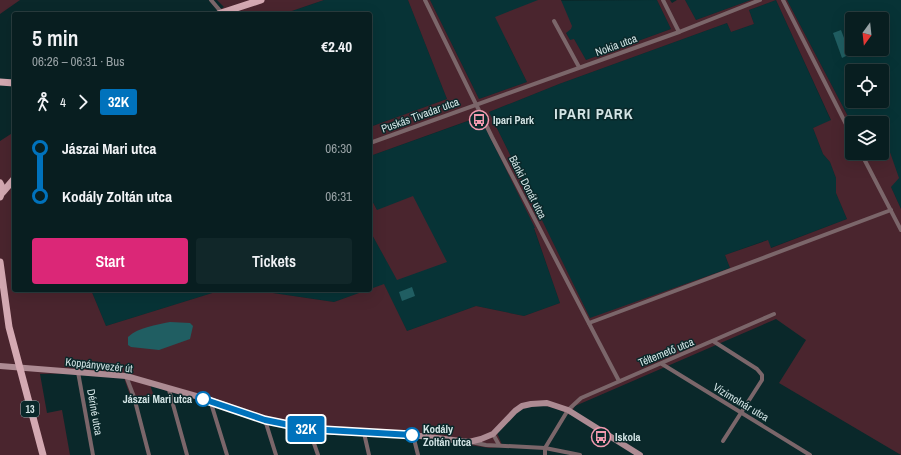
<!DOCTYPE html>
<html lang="en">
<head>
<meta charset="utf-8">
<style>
	body { margin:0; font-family:"Archivo Narrow",sans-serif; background:#112729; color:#f1f3f6; height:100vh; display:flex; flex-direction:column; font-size:15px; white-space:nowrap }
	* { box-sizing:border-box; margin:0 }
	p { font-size:13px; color:#98a2a5 }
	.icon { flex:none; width:22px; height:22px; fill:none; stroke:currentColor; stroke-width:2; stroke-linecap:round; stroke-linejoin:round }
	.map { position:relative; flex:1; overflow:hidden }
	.sheet { position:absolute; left:12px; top:12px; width:360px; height:280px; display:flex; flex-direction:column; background:#081e20; border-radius:4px; box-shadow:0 4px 16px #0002,0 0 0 1px #293c3e }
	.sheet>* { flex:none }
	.badge { padding:0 8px; border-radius:3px; font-size:14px; line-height:26px }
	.needle { width:26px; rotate:195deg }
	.buttons { position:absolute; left:845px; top:12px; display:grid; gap:8px }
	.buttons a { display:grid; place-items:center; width:44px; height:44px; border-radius:4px; background:#081e20; box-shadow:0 4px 16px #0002,0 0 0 1px #293c3e; font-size:20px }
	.map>.badge { position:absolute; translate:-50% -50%; box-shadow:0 0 0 2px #fff }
	.legs { display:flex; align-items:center; gap:6px; height:44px; padding:0 20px; font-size:13px }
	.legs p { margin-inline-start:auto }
	.overview { display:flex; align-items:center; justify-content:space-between; height:68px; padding:0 20px }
	h1 { font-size:22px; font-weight:600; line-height:30px }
	.action { display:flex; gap:8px; margin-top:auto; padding:8px 20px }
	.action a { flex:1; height:46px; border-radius:4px; background:#db2777; color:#fff; font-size:16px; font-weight:600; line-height:46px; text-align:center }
	.action a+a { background:#112729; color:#f1f3f6 }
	ul { padding:0 20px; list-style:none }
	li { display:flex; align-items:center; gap:14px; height:48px; font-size:15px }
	li i { display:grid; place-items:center; width:6px; height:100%; margin:0 5px; background:currentColor }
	li i::after { content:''; width:10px; height:10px; margin:-5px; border:3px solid; border-radius:50%; background:#081e20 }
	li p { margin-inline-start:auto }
	li:first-child i { background:linear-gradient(#0000 50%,currentColor 0) }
	li:last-child i { background:linear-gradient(currentColor 50%,#0000 0) }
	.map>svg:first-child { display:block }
</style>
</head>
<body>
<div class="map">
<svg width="901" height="455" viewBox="0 0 901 455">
	<rect width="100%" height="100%" fill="#0a282a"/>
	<g fill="#073336" fill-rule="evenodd">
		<path d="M324 0H408L447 99 370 127V14H283Z"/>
		<path d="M430 0H538L506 40 527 82 479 99Z"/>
		<path d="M657 0 671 29 586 60 574 39 570 41 566 32 560 1Z"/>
		<path d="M685 0H751L696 20Z"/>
		<path d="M776 0 831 121 813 128 823 154 830 162 836 178V193L847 219 770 248 767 240 725 255 730 268 590 319 489 112 559 84 727 23 731 32 754 24 749 10Z"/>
		<path d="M787 0H901V209L891 187 885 138 882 139V123H852V124ZM852 19H882V49H852ZM852 71H882V101H852Z"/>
		<path d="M474 119 483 123 536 228 534 229 560 303 524 316 476 306 407 331 384 285 370 289V231L397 279 377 210 370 197V156Z"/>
		<path d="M91 290H222L106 326Z"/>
		<path d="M252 290H368L334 302Z"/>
	</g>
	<g fill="#4a252e" fill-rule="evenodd">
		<path d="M0 0H20L0 14Z"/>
		<path d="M217 0H324L283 14H212L224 7Z"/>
		<path d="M408 0H430L479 99 527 82 495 17 538 0H561L572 26 571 29 566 33 570 40 574 39 586 60 671 29 657 0H670L672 3 677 0H685L696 20 751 0H787L852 124V153H882V139L885 138 899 178 891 187 901 209V455L779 383 806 340 776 319 575 406 570 415C554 406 532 400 516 412 509 418 503 426 497 433L503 447 489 448 406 435 314 432 264 424 214 404 167 391 150 385 154 396 132 401 124 378 83 373 40 374 47 413 62 410 70 455H0V141L14 132V290H91L106 326 222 290H252L334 302 384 284 407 331 476 306 524 316 560 303 534 228H535L483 123 477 125 473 119 370 156V127L447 99ZM776 0 831 120 813 128 823 154 830 162 836 178V193L847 219 771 248 768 240 725 255 730 268 590 318 489 112 559 84 727 23 731 32 754 24 749 10Z"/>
		<path d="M413 196 447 262 397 280 370 231V197L377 210Z"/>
	</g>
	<g fill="#205e62">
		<path d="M841 30 850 54 842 58 833 33Z"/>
		<path d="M412 287 415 296 402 301 399 292Z"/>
		<path d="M170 322 190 323 193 326 190 339 159 350 131 347 128 345V337C139 327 156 325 170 322Z"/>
	</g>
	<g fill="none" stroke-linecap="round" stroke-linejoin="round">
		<g stroke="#7b666a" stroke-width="4">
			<path d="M211 0 222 13"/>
			<path d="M425 0 492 137 619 381"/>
			<path d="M663 0 679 32"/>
			<path d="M783 0 852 136"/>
			<path d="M554 21 579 67"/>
			<path d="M370 143 679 32 760 0"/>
			<path d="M861 153 901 230"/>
			<path d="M589 323 891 210"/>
			<path d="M713 341 757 369 762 375V380L723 441"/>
			<path d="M662 364 810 455"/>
			<path d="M78 372 93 455"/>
			<path d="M126 376 134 397 149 455"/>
			<path d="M169 390 187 455"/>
			<path d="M210 400 227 455"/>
			<path d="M265 420 276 455"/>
			<path d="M309 429 318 455"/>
			<path d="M364 433 369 455"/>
			<path d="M493 434 499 445"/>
			<path d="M413 435 418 455"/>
			<path d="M471 442 486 445 545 448 580 455"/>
			<path d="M545 455V448L568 410 581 398 774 314"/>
		</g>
		<path stroke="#ad8b93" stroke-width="6" d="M0 366 126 376 210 400 265 420 309 429 333 432 396 433 469 442 481 439 493 434 515 411 522 406 531 404 547 403 568 410 640 455"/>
		<g stroke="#d4a9b2" stroke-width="7">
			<path d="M218 14 261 0"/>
			<path d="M0 82 14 83"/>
			<path d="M0 183 3 189 0 197"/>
			<path d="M3 192 14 179"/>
			<path d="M0 262 9 327 43 455"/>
		</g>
	</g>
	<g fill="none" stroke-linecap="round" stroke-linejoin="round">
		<defs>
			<path id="line-1" d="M203 399 265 420 309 429 412 435"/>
		</defs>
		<use href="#line-1" stroke="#fff" stroke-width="9"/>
		<use href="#line-1" stroke="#0072bc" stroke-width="6"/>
	</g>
	<defs>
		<symbol id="bus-ring" viewBox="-11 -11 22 22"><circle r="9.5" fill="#0a282a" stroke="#f29aaf" stroke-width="1.5"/><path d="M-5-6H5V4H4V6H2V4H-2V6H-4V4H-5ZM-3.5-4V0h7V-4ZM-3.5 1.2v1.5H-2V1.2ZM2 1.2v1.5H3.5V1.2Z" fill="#f29aaf"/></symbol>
	</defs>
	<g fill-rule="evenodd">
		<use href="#bus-ring" x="468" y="109" width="22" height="22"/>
		<use href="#bus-ring" x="590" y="426" width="22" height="22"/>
	</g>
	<g fill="#fff" stroke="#0072bc" stroke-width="2">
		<circle cx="203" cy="399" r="7"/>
		<circle cx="412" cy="435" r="7"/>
	</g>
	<g text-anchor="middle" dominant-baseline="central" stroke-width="3" stroke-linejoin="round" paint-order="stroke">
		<rect fill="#0a282a" stroke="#97acad" stroke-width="1" x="21" y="401" width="18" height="16" rx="3"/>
		<g font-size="10" font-weight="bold" fill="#d3e4e5">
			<text x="30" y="409">13</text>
		</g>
		<g font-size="11" fill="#d3e4e5" stroke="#0a282a">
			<text transform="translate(616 45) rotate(-20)">Nokia utca</text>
			<text transform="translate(420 115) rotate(-20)">Puskás Tivadar utca</text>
			<text transform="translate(528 187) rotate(63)">Bánki Donát utca</text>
			<text transform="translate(666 352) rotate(-22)">Téltemető utca</text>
			<text transform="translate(99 365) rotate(6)">Koppányvezér út</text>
			<text transform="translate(741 402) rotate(31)">Vízimolnár utca</text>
			<text transform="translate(95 412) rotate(80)">Dériné utca</text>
		</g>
		<g font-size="11" font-weight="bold" fill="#d3e4e5" stroke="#0a282a" text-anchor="start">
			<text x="493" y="120">Ipari Park</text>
			<text x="615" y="437">Iskola</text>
		</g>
		<g font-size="11" font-weight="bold" fill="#d3e4e5" stroke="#0a282a" text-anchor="end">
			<text x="192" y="399">Jászai Mari utca</text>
			<text x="423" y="429" text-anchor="start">Kodály<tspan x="423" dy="13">Zoltán utca</tspan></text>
		</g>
		<g font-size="15" font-weight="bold" letter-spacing="1" fill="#d3e4e5" stroke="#0a282a">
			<text x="594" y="113">IPARI PARK</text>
		</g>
	</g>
</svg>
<div class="buttons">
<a><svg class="needle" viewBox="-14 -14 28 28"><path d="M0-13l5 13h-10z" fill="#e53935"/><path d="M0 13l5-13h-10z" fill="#98a2a5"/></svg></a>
<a><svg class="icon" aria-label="locate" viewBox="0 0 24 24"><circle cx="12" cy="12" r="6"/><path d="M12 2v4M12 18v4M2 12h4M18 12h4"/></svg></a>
<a><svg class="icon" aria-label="layers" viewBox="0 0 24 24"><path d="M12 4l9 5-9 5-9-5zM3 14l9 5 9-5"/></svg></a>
</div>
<b class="badge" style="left:306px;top:429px;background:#0072bc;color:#fff">32K</b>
<section class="sheet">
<div class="overview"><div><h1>5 min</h1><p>06:26 – 06:31 · Bus</p></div><b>€2.40</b></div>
<div class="legs"><svg class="icon" aria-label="walk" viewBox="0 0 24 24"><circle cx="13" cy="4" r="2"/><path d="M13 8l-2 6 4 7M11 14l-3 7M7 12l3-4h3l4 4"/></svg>4<svg class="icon" aria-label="forward" viewBox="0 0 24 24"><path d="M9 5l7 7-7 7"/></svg><b class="badge" style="background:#0072bc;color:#fff">32K</b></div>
<ul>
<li><i style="color:#0072bc"></i><b>Jászai Mari utca</b><p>06:30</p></li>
<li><i style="color:#0072bc"></i><b>Kodály Zoltán utca</b><p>06:31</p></li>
</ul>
<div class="action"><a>Start</a><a>Tickets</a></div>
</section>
</div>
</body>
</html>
